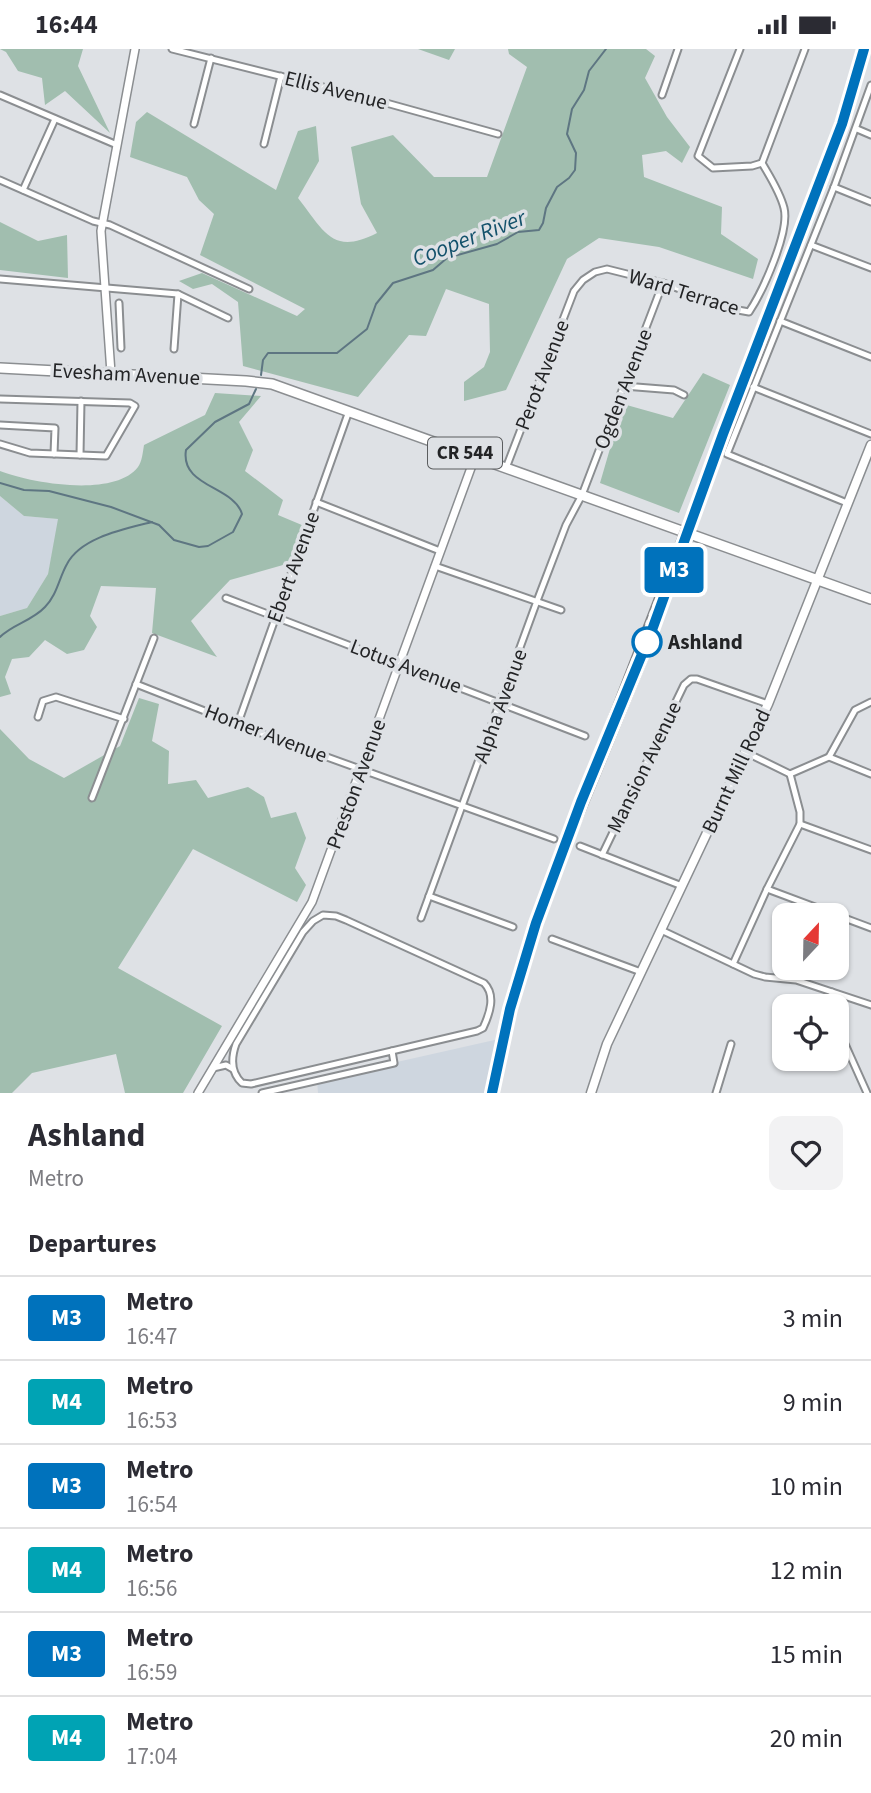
<!DOCTYPE html>
<html lang="en">
<head>
<meta charset="utf-8">
<style>
	body { margin:0; font-family:"Source Sans 3",sans-serif; background:#f2f2f3; color:#2b2b33; height:100vh; display:flex; flex-direction:column; font-size:26px; white-space:nowrap }
	* { box-sizing:border-box; margin:0 }
	p { font-size:23px; color:#7c7c81 }
	.icon { flex:none; width:38px; height:38px; fill:none; stroke:currentColor; stroke-width:2; stroke-linecap:round; stroke-linejoin:round }
	.map { position:relative; height:1044px; overflow:hidden }
	.side { display:flex; flex-direction:column; background:#fff; flex:1 }
	.side>* { flex:none }
	.badge { padding:0 14px; border-radius:5px; font-size:24px; line-height:46px }
	.needle { width:46px; rotate:22deg }
	.controls { position:absolute; left:772px; top:854px; display:grid; gap:14px }
	.controls a { display:grid; place-items:center; width:77px; height:77px; border-radius:14px; background:#fff; box-shadow:0 2px 5px #0004; font-size:35px }
	.map>.badge { position:absolute; translate:-50% -50%; box-shadow:0 0 0 4px #fff }
	h2 { padding:0 28px; font-size:26px; line-height:63px }
	.round { display:grid; place-items:center; flex:none; width:74px; height:74px; border-radius:14px; background:#f2f2f3 }
	.overview { display:flex; align-items:center; justify-content:space-between; height:119px; padding:0 28px }
	h1 { font-size:33px; font-weight:700; line-height:52px }
	ul { padding:0; list-style:none }
	li { display:flex; align-items:center; gap:21px; height:84px; padding:0 28px; border-top:2px solid #e1e1e2 }
	li div { flex:1 }
	li b { display:block; font-size:26px }
	li em { font-style:normal }
	li .badge { min-width:77px; font-weight:700; text-align:center }
	.status { display:flex; justify-content:space-between; align-items:center; height:49px; padding:0 35px; background:#fff; direction:ltr }
	.status svg { height:19px; fill:currentColor }
	.map>svg:first-child { display:block }
</style>
</head>
<body>
<div class="status"><b>16:44</b><svg viewBox="0 0 49 12"><path d="M0 12V9h3v3zM5 12V6h3v6zM10 12V3h3v9zM15 12V0h3v12zM26 1h20v11H26zM47 4h2v5h-2z"/></svg></div>
<div class="map">
<svg width="871" height="1044" viewBox="0 0 871 1044">
	<rect width="100%" height="100%" fill="#dee1e5"/>
	<g fill="#ced6df">
		<path d="M0 447 24 467 59 470 48 525 27 559 0 567Z"/>
		<path d="M499 990 488 1044H318L317 1031Z"/>
	</g>
	<g fill="#a1beaf">
		<path d="M0 0H83L78 17 110 84 65 42 45 56 42 29 18 22 6 3Z"/>
		<path d="M418 0H455L449 11Z"/>
		<path d="M508 0H646L655 7 645 29 667 68 690 98 682 114 666 102 642 106 644 128 722 158 721 185 758 210 753 230 659 198 599 189 567 210 506 341 464 352V333L484 318 490 303 489 255 446 240 426 287 409 286 358 348 243 317 238 253 212 235 193 240 179 232 202 224 297 267 305 260 200 206 214 165 199 151 187 128 130 108 136 73 147 63 276 141 298 82 316 77 319 112 298 149C324 182 332 207 377 184L361 155 351 98 393 86 434 128H487L527 18 509 5Z"/>
		<path d="M0 173 38 192 67 186 68 229 0 221Z"/>
		<path d="M703 324 730 336 679 464 600 434 623 355 673 369Z"/>
		<path d="M215 344 261 347 239 373 253 401 245 422 283 451 278 466 309 479 297 512 230 531 191 572 217 608 152 584 156 539 101 537 90 567 97 578 84 601 67 605 45 591 29 608 12 610 5 628 11 645 0 648V567L27 559 48 525 58 470 24 467 0 447V422C31 434 114 449 138 418 142 413 143 402 144 396L205 366Z"/>
		<path d="M139 649 159 655 152 692 169 702 168 735 196 731 208 749 248 738 264 748 271 769 296 763 306 789 295 819 306 836 297 853 193 800 118 919 222 977 183 1044H125L116 1005 32 1024 12 1044H0V680L29 710 64 729 120 697Z"/>
	</g>
	<g fill="none" stroke-linecap="round" stroke-linejoin="round">
		<g stroke="#5e7682" stroke-width="2">
			<path d="M261 326 263 311 268 304H337L367 280 376 255 393 234 433 221 447 209 497 195 518 183 539 181 543 174 546 159 557 138 569 129 575 121 576 104 567 85 572 60 584 41 589 22 606 0"/>
			<path d="M0 434 24 441 49 442 111 458 159 476 174 491 199 498 208 497 233 483 242 465C234 437 180 438 186 401L215 373 249 355 256 340"/>
			<path d="M0 588C13 575 32 572 45 558 57 546 59 529 67 515 81 488 125 480 152 473"/>
		</g>
		<defs>
			<g id="minor">
				<path d="M172 0 379 52 498 85"/>
				<path d="M740 0 698 107 713 119 752 117 762 114"/>
				<path d="M0 46 117 96"/>
				<path d="M662 46 678 0"/>
				<path d="M194 75 211 9"/>
				<path d="M857 80 871 86"/>
				<path d="M264 95 281 27"/>
				<path d="M0 131 93 172 110 176 249 240"/>
				<path d="M834 138 871 153"/>
				<path d="M23 141 55 70"/>
				<path d="M811 196 871 219"/>
				<path d="M0 230 178 245 228 269"/>
				<path d="M119 254 121 299"/>
				<path d="M780 272 871 308"/>
				<path d="M174 300 178 245"/>
				<path d="M624 337 674 341 684 346"/>
				<path d="M753 338 871 385"/>
				<path d="M0 350 130 354 135 357 106 407 30 404 0 395"/>
				<path d="M0 376 55 379 54 405"/>
				<path d="M80 406 81 352"/>
				<path d="M506 419 574 242 583 231 595 223 607 220 663 234 738 261 749 263C763 242 790 182 784 159 780 143 770 128 762 114L805 0"/>
				<path d="M316 453 440 502"/>
				<path d="M847 454 727 405 834 138 871 36"/>
				<path d="M435 517 561 561"/>
				<path d="M226 549 585 687"/>
				<path d="M136 635 266 686 554 790"/>
				<path d="M38 668 43 652 56 648 124 670"/>
				<path d="M238 674 349 362"/>
				<path d="M745 703 790 725"/>
				<path d="M829 708 855 661 871 653"/>
				<path d="M790 725 829 708 871 725"/>
				<path d="M92 749 154 589"/>
				<path d="M800 775 871 801"/>
				<path d="M580 797 682 837"/>
				<path d="M602 806 684 636 691 630H697L768 655"/>
				<path d="M767 840 871 879"/>
				<path d="M429 847 513 878"/>
				<path d="M323 866 336 867 346 871 484 934C496 946 490 964 483 979L477 982 251 1035 242 1034C231 1024 231 1009 236 995L303 883 313 872Z"/>
				<path d="M421 869 537 552 566 476 582 446 663 234"/>
				<path d="M661 881 754 925 765 928 796 931 871 956"/>
				<path d="M552 890 641 923"/>
				<path d="M733 915 767 840 800 775V763L790 725"/>
				<path d="M831 957 832 943"/>
				<path d="M836 975 867 1044"/>
				<path d="M213 1019 226 1016 233 1020"/>
				<path d="M262 1044 394 1014 392 1002"/>
				<path d="M716 1044 731 995"/>
			</g>
			<g id="tertiary">
				<path d="M111 324 101 182 135 0"/>
				<path d="M198 1044 312 853 475 408"/>
			</g>
			<path id="secondary" d="M591 1044 607 995 768 655 871 396"/>
			<path id="primary" d="M0 319 246 332 272 335 871 550"/>
		</defs>
		<use href="#minor" stroke="#8b8e91" stroke-width="9"/>
		<use href="#tertiary" stroke="#8b8e91" stroke-width="10"/>
		<use href="#secondary" stroke="#8b8e91" stroke-width="11"/>
		<use href="#primary" stroke="#8b8e91" stroke-width="12"/>
		<use href="#minor" stroke="#fff" stroke-width="5"/>
		<use href="#tertiary" stroke="#fff" stroke-width="7"/>
		<use href="#secondary" stroke="#fff" stroke-width="8"/>
		<use href="#primary" stroke="#fff" stroke-width="9"/>
		<defs>
			<g id="rail">
				<path d="M599 697 683 479"/>
				<path d="M496 1044 515 961 540 876 571 793 652 595 720 403 846 74 869 0"/>
			</g>
		</defs>
		<use href="#rail" stroke="#828487" stroke-width="4.5"/>
		<use href="#rail" stroke="#dee1e5" stroke-width="2" stroke-dasharray="5" stroke-linecap="butt"/>
	</g>
	<g fill="none" stroke-linecap="round" stroke-linejoin="round">
		<defs>
			<path id="line" d="M492 1044 510 960 536 874 581 753 652 581 723 385 842 75 864 0"/>
		</defs>
		<use href="#line" stroke="#fff" stroke-width="16"/>
		<use href="#line" stroke="#0072bc" stroke-width="10"/>
	</g>
	<circle fill="#fff" stroke="#0072bc" stroke-width="3.5" cx="647" cy="593" r="14"/>
	<g text-anchor="middle" dominant-baseline="central" stroke-width="7" stroke-linejoin="round" paint-order="stroke">
		<rect fill="#dee1e5" stroke="#5b5d5f" stroke-width="2" x="428" y="388.5" width="74" height="31" rx="5"/>
		<g font-size="19" font-weight="bold" fill="#232426">
			<text x="465" y="404">CR 544</text>
		</g>
		<g font-size="21" fill="#232426" stroke="#dee1e5">
			<text transform="translate(336 41) rotate(14)">Ellis Avenue</text>
			<text transform="translate(684 243) rotate(17)">Ward Terrace</text>
			<text transform="translate(126 325) rotate(3)">Evesham Avenue</text>
			<text transform="translate(542 326) rotate(-69)">Perot Avenue</text>
			<text transform="translate(623 340) rotate(-69)">Ogden Avenue</text>
			<text transform="translate(293 518) rotate(-70)">Ebert Avenue</text>
			<text transform="translate(406 617) rotate(21)">Lotus Avenue</text>
			<text transform="translate(500 657) rotate(-70)">Alpha Avenue</text>
			<text transform="translate(266 684) rotate(21)">Homer Avenue</text>
			<text transform="translate(644 718) rotate(-64)">Mansion Avenue</text>
			<text transform="translate(736 722) rotate(-65)">Burnt Mill Road</text>
			<text transform="translate(356 735) rotate(-70)">Preston Avenue</text>
		</g>
		<g font-size="21" font-weight="bold" fill="#232426" stroke="#dee1e5" text-anchor="start">
			<text x="668" y="593">Ashland</text>
		</g>
		<g font-size="23" font-style="italic" fill="#13516b" stroke="#dee1e5">
			<text transform="translate(469 189) rotate(-21)">Cooper River</text>
		</g>
	</g>
</svg>
<div class="controls">
<a><svg class="needle" viewBox="-14 -14 28 28"><path d="M0-13l5 13h-10z" fill="#e53935"/><path d="M0 13l5-13h-10z" fill="#7c7c81"/></svg></a>
<a><svg class="icon" aria-label="locate" viewBox="0 0 24 24"><circle cx="12" cy="12" r="6"/><path d="M12 2v4M12 18v4M2 12h4M18 12h4"/></svg></a>
</div>
<b class="badge" style="left:674px;top:521px;background:#0072bc;color:#fff">M3</b>
</div>
<section class="side">
<div class="overview"><div><h1>Ashland</h1><p>Metro</p></div><a class="round"><svg class="icon" aria-label="heart" viewBox="0 0 24 24"><path d="M12 20l-8-8c-3-5 5-10 8-4 3-6 11-1 8 4z"/></svg></a></div>
<h2>Departures</h2>
<ul>
<li><span class="badge" style="background:#0072bc;color:#fff">M3</span><div><b>Metro</b><p>16:47</p></div><em>3 min</em></li>
<li><span class="badge" style="background:#00a3b4;color:#fff">M4</span><div><b>Metro</b><p>16:53</p></div><em>9 min</em></li>
<li><span class="badge" style="background:#0072bc;color:#fff">M3</span><div><b>Metro</b><p>16:54</p></div><em>10 min</em></li>
<li><span class="badge" style="background:#00a3b4;color:#fff">M4</span><div><b>Metro</b><p>16:56</p></div><em>12 min</em></li>
<li><span class="badge" style="background:#0072bc;color:#fff">M3</span><div><b>Metro</b><p>16:59</p></div><em>15 min</em></li>
<li><span class="badge" style="background:#00a3b4;color:#fff">M4</span><div><b>Metro</b><p>17:04</p></div><em>20 min</em></li>
</ul>
</section>
</body>
</html>
